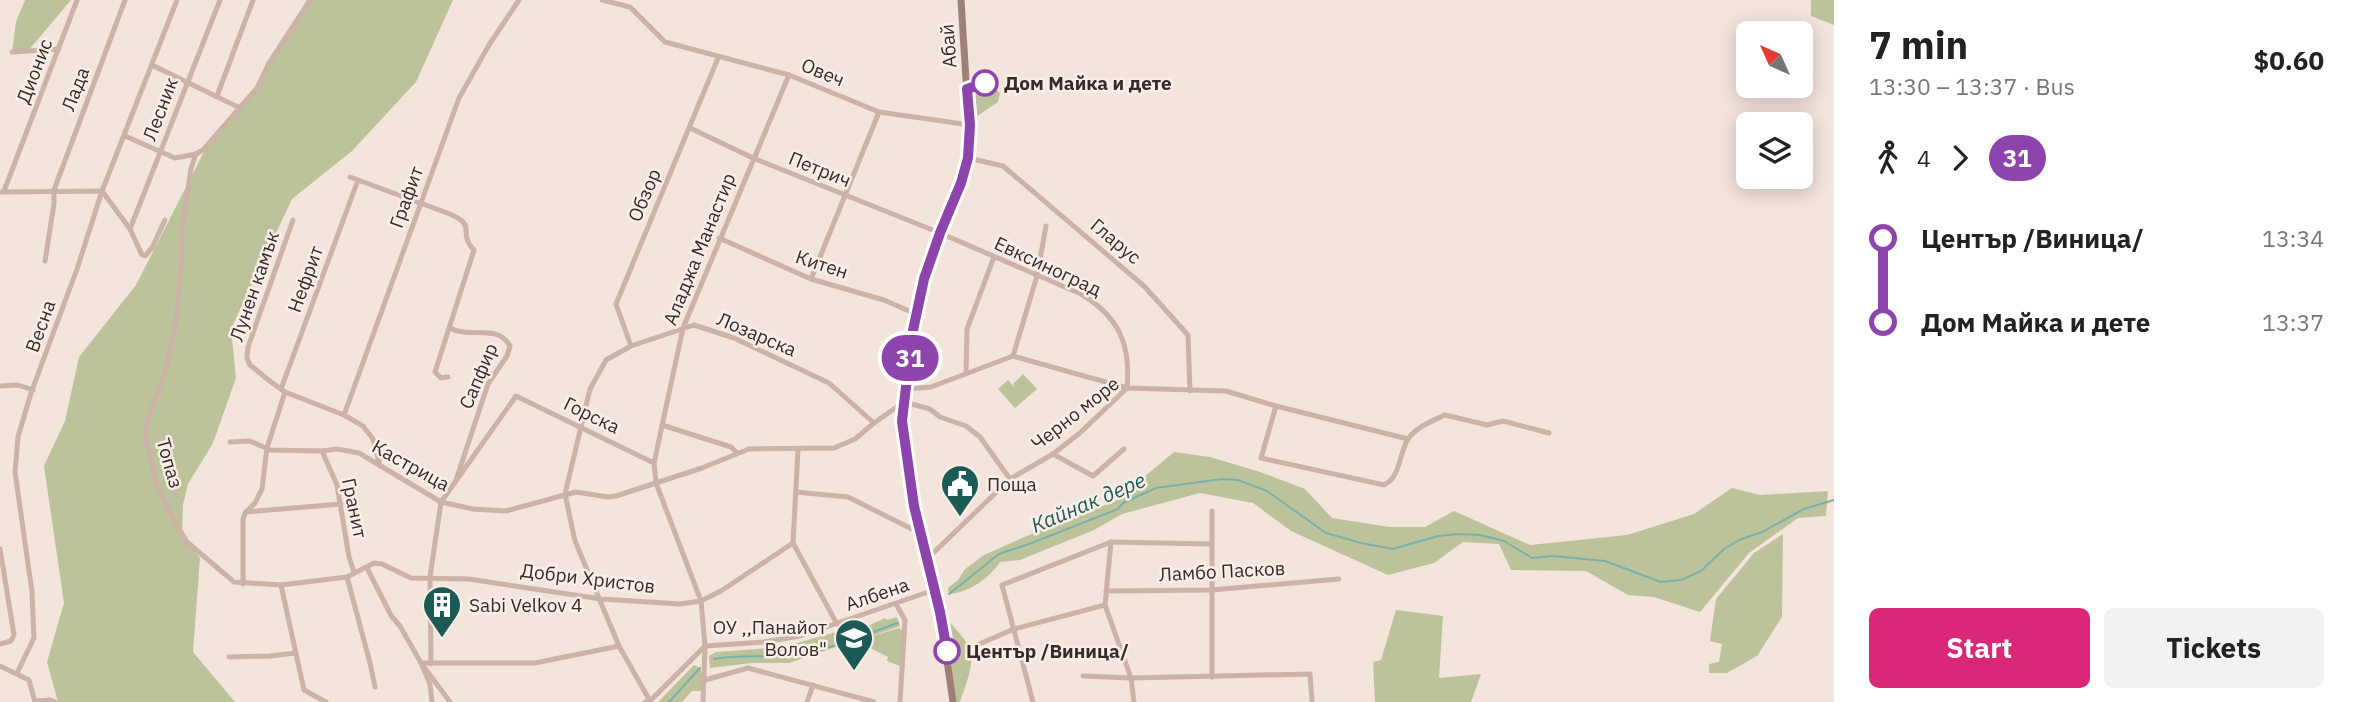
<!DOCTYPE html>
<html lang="en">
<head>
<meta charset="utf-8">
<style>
	body { margin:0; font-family:"IBM Plex Sans",sans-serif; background:#f2f2f2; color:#222; height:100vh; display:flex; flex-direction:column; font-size:26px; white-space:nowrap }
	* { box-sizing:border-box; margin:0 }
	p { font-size:23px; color:#767676 }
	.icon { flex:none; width:38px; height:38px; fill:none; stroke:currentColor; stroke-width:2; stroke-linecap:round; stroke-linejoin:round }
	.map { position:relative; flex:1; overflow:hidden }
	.details { display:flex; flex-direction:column; background:#fff; width:525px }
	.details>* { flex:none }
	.badge { padding:0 14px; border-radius:23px; font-size:24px; line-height:46px }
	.needle { width:46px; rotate:315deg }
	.tools { position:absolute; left:1736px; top:21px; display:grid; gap:14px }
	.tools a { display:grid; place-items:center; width:77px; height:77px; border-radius:10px; background:#fff; box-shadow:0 4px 18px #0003; font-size:35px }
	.map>.badge { position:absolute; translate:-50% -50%; box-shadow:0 0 0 4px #fff }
	.legs { display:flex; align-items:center; gap:10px; height:77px; padding:0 35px; font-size:23px }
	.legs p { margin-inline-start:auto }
	.summary { display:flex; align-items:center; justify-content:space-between; height:119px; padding:0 35px }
	h1 { font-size:38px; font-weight:700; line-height:52px }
	.button { display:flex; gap:14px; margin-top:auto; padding:14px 35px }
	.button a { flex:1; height:80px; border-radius:10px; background:#db2777; color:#fff; font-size:28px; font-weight:700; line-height:80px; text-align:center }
	.button a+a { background:#f2f2f2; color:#222 }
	ul { padding:0 35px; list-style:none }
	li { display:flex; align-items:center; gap:24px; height:84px; font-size:26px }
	li i { display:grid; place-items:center; width:10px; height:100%; margin:0 9px; background:currentColor }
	li i::after { content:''; width:18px; height:18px; margin:-9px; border:5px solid; border-radius:50%; background:#fff }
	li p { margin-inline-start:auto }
	li:first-child i { background:linear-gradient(#0000 50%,currentColor 0) }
	li:last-child i { background:linear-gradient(currentColor 50%,#0000 0) }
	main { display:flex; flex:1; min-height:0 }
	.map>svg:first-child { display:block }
</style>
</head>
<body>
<main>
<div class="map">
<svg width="1834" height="702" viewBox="0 0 1834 702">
	<rect width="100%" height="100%" fill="#f3e4dc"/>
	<g fill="#bcc39b">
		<path d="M25 0H71L28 51 12 52 16 22Z"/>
		<path d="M310 0H453L416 82 352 151 292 199 231 329 236 378 213 443 188 484 183 505 182 534 200 558 193 652 235 702H58L47 662 64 603 44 466 65 421 79 357 136 285 210 140 257 88 269 63Z"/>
		<path d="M1811 0H1834V25L1811 16Z"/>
		<path d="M993 87 1000 93 998 102 976 117 974 92Z"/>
		<path d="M1023 374 1037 389 1015 408 998 389 1008 380 1015 388 1013 384Z"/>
		<path d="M1174 452 1210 457 1260 472 1305 489 1332 518 1389 527H1425L1454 511 1530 545 1627 535 1694 514 1732 488 1760 495 1828 491 1826 516 1798 518 1749 553 1700 612 1654 597 1628 595 1586 571 1511 570 1499 544 1463 542 1434 563 1388 575 1291 531 1253 503 1200 493 1122 514 1094 530 1020 560 1000 562C990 578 968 593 949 594L948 588 958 580 965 569 984 555 1079 513 1113 503Z"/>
		<path d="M1783 534 1782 617 1757 656 1727 673H1709V664L1719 662 1722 644 1710 641 1716 599 1754 553Z"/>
		<path d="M1396 610 1443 616 1439 678 1481 674 1471 702H1375L1373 662 1381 660Z"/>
		<path d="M940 612C977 651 978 652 960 702H953Z"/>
		<path d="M897 617 900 626 866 638 899 628 903 631 900 666 887 661 888 657 872 649 865 637 789 663H752L710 668 709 656 716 652 783 647 836 632 838 636 849 635 885 618 887 620Z"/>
		<path d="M694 665 700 668 703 676V691H692L682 702H658Z"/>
	</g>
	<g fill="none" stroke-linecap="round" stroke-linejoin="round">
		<g stroke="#79b1aa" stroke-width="2">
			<path d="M949 594 999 554 1029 544 1118 509 1123 503 1156 488 1222 479 1238 480 1267 491 1326 533 1361 543 1393 549 1438 536 1459 534 1480 535 1504 541 1532 558 1553 556 1605 561 1661 582 1681 580 1701 571 1724 549 1739 540 1762 532 1804 509 1834 500"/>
			<path d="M714 659C742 654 763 658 789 655 826 652 863 635 898 623"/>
			<path d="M669 702 700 668"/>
		</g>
		<g stroke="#ccb2a7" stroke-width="5">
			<path d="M602 0 630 7 665 42 789 75 879 112 970 125"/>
			<path d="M12 52 59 49"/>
			<path d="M152 65 240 108"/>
			<path d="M217 96 253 0"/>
			<path d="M690 128 753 158 940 233 1081 294C1119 317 1131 344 1127 388"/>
			<path d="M125 136 175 158 196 154 203 150 257 88 269 63 310 0"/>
			<path d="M196 154 191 168 182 232V257L176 322 165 373 149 415 145 435 157 486 178 527 187 542 234 582 281 585 347 577 374 563 382 564 411 578 469 579 601 599 680 604 701 601 721 591 793 543"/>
			<path d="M968 158 1003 166 1144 286 1188 335 1190 391"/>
			<path d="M350 177 450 214C479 227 456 230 474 250L435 372 441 378 448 377"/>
			<path d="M4 191 77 0"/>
			<path d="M0 192 102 191 130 229 142 255 145 256 152 248 165 220"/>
			<path d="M293 220 248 347 247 358 250 365 271 382 285 392 344 415 363 426 373 439 380 466"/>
			<path d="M130 229 220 0"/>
			<path d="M719 238 811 279 884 300 916 314"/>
			<path d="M45 261 54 204V190L125 0"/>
			<path d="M811 279 879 112"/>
			<path d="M450 328C469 339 498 323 510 346L507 356 488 384 456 480"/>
			<path d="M631 346 616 304 718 58"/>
			<path d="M1013 356 1037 276 1046 226"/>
			<path d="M966 373 967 329 994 257"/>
			<path d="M0 386 18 385 33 390"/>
			<path d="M281 389 358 180"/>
			<path d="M907 389 931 387 1013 356 1127 388 1226 391 1276 406"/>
			<path d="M344 415 459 98 489 45 519 0"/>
			<path d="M662 425 731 447 737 453"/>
			<path d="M1408 439 1276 406 1261 458 1384 485C1400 478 1399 455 1407 441 1414 428 1432 421 1445 415L1487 425 1503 421 1549 433"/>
			<path d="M230 442 250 441 270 450 322 451 337 449 359 453 441 502 473 509 506 511 576 492 608 497 616 496 702 468 749 449 834 448 855 439 874 423 904 402 930 409 940 417 966 426 980 437 1010 479"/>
			<path d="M798 450 793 543 837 624"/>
			<path d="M322 451 337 485 349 557 354 572"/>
			<path d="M1053 454 1093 476 1124 449"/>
			<path d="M796 492 848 497 920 533"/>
			<path d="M246 512 341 504"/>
			<path d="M1111 542 1105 605 1131 678 1134 702"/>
			<path d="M0 549 14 635 11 641 0 644"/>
			<path d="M927 559 1010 479 1053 454 1081 432 1127 388"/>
			<path d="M367 568 392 617 400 626 421 663 450 702"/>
			<path d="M347 577 370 663 375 687"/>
			<path d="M243 584V520L245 513 255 503 262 489 267 448 285 392"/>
			<path d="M281 585 304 690 326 702"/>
			<path d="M1106 591 1211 590 1339 579"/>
			<path d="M896 604 905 620 900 702"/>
			<path d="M970 648 1014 629 1105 605"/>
			<path d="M229 657 270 656 295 653"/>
			<path d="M431 664 430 577 441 502 516 396 654 463"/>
			<path d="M0 666 29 680 35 702"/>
			<path d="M17 673 34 638 32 592 15 472 18 437 31 393 77 269 102 191 177 0"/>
			<path d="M1083 676 1131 678 1310 674 1312 702"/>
			<path d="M1212 677V511"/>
			<path d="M705 680 748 668 874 702"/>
			<path d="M35 701 50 700 55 702"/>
			<path d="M650 701 619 646 575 541 565 494 590 389 606 360 631 346 694 325 734 338 829 383 874 423"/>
			<path d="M432 702 430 684 421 663H535L619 646"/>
			<path d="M645 702 650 701 705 646 764 642 800 636 934 590"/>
			<path d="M703 702 705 646 701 601 656 483 654 463 683 328 789 75"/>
			<path d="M807 702 813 685"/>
			<path d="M1033 702 1002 585 1111 542 1212 544"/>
		</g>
		<path stroke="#9f8078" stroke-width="7" d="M953 702 940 612 914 506 902 421 912 335 924 279 940 233 961 183 970 144 961 0"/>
	</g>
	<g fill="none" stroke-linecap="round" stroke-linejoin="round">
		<defs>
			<path id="line-1" d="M947 651 940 612 914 506 902 421 912 335 924 279 940 233 961 183 968 158 970 125 967 89 985 83"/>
		</defs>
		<use href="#line-1" stroke="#fff" stroke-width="16"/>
		<use href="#line-1" stroke="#8e44ad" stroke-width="10"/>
	</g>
	<defs>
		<symbol id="civic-pin" viewBox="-11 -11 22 30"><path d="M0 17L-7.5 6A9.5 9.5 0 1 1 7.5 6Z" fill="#1c5b55" stroke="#faefe8"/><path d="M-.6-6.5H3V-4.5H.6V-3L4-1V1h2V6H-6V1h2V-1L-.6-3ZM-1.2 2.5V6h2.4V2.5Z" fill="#fff"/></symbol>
		<symbol id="building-pin" viewBox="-11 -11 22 30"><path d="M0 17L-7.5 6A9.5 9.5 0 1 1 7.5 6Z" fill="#1c5b55" stroke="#faefe8"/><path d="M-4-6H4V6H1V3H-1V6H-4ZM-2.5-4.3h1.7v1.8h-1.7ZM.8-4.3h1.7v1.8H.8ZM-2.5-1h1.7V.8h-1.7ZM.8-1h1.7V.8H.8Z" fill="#fff"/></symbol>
		<symbol id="school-pin" viewBox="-11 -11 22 30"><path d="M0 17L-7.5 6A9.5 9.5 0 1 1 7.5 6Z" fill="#1c5b55" stroke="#faefe8"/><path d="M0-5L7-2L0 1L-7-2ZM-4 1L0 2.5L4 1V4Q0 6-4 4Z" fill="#fff"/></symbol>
	</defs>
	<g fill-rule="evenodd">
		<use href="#civic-pin" x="938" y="462" width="44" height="60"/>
		<use href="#building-pin" x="420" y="583" width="44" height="60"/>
		<use href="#school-pin" x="832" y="616" width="44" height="60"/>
	</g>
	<g fill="#fff" stroke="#8e44ad" stroke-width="3.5">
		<circle cx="985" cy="83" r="12"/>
		<circle cx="947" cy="651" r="12"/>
	</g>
	<g text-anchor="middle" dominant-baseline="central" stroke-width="5" stroke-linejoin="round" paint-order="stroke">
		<g font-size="19" fill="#382a28" stroke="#faefe8">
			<text transform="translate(948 46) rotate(-94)">Абай</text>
			<text transform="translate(34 71) rotate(-69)">Дионис</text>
			<text transform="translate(823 72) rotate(22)">Овеч</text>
			<text transform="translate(75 89) rotate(-69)">Лада</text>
			<text transform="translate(160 109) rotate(-69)">Лесник</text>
			<text transform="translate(820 169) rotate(22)">Петрич</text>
			<text transform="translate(644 195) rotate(-67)">Обзор</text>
			<text transform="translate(406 197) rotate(-70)">Графит</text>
			<text transform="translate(1116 241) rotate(40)">Гларус</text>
			<text transform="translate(699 249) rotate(-68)">Аладжа Манастир</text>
			<text transform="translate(822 264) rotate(18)">Китен</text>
			<text transform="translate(1048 266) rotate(25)">Евксиноград</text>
			<text transform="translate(305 279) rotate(-70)">Нефрит</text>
			<text transform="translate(254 286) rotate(-71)">Лунен камък</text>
			<text transform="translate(40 326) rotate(-70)">Весна</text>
			<text transform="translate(757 334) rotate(23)">Лозарска</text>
			<text transform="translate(478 376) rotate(-67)">Сапфир</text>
			<text transform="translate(1075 413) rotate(-38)">Черно море</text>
			<text transform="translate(592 415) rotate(26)">Горска</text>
			<text transform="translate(170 463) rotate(74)">Топаз</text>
			<text transform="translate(411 465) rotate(29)">Кастрица</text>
			<text transform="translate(355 508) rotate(78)">Гранит</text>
			<text transform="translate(1222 571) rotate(-3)">Ламбо Пасков</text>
			<text transform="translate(588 578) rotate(7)">Добри Христов</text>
			<text transform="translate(877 594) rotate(-19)">Албена</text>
		</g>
		<g font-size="19" font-weight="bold" fill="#382a28" stroke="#faefe8" text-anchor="start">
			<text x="1004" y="83">Дом Майка и дете</text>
			<text x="966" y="651">Център /Виница/</text>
		</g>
		<g font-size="19" fill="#382a28" stroke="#faefe8" text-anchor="start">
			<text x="987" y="484">Поща</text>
			<text x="469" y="605">Sabi Velkov 4</text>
			<text x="827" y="627" text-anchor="end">ОУ ,,Панайот<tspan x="827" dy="22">Волов"</tspan></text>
		</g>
		<g font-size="21" font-style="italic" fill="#1c5b55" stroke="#faefe8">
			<text transform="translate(1088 502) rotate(-23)">Кайнак дере</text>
		</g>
	</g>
</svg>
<div class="tools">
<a><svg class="needle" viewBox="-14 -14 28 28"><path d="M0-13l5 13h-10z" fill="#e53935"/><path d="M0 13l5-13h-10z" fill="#767676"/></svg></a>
<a><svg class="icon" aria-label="layers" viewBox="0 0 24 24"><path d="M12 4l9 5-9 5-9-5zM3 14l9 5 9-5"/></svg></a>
</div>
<b class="badge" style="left:910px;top:358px;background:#8e44ad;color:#fff">31</b>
</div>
<section class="details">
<div class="summary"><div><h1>7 min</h1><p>13:30 – 13:37 · Bus</p></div><b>$0.60</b></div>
<div class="legs"><svg class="icon" aria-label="walk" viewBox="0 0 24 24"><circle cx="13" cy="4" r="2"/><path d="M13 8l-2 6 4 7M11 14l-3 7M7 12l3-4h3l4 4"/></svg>4<svg class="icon" aria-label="forward" viewBox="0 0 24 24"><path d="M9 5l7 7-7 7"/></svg><b class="badge" style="background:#8e44ad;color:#fff">31</b></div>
<ul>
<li><i style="color:#8e44ad"></i><b>Център /Виница/</b><p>13:34</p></li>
<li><i style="color:#8e44ad"></i><b>Дом Майка и дете</b><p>13:37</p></li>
</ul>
<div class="button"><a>Start</a><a>Tickets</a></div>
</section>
</main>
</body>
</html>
